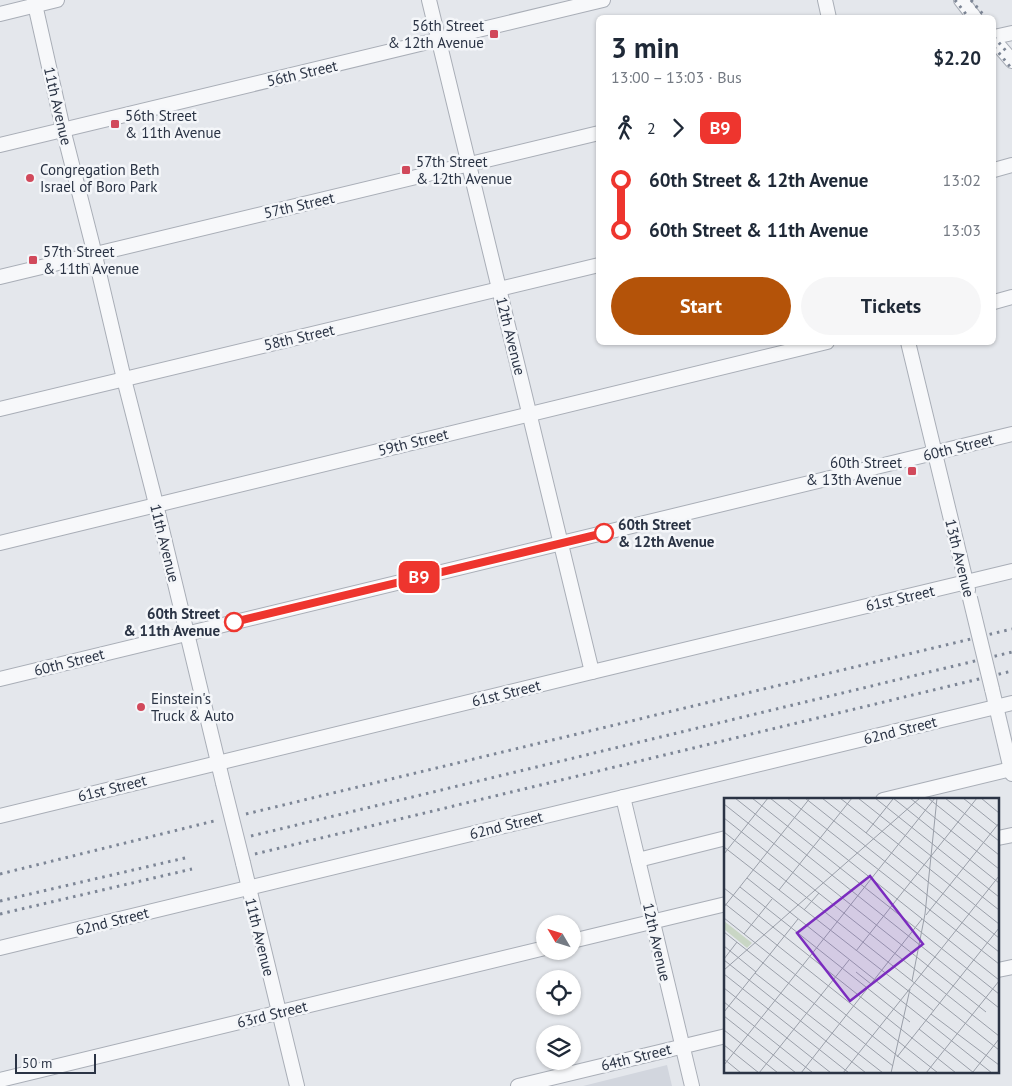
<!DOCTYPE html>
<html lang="en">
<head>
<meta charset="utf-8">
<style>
	body { margin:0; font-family:"PT Sans",sans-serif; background:#f6f6f7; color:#1f2937; height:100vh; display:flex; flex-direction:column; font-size:19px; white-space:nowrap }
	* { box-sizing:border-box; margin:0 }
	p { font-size:16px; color:#747a83 }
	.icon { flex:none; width:28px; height:28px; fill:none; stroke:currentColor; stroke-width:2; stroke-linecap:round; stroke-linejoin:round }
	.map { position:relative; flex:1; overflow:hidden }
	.details { position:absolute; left:596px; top:15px; width:400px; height:330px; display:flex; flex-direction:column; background:#fff; border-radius:8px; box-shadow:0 1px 4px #0004 }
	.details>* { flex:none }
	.badge { padding:0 10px; border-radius:8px; font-size:18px; line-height:32px }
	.needle { width:32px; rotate:308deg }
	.buttons { position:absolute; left:536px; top:915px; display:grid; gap:10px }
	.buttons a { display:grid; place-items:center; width:45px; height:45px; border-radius:50%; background:#fff; box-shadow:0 1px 4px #0004; font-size:25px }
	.scale { position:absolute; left:15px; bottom:12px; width:81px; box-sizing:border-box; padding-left:5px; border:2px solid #2b3445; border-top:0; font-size:14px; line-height:18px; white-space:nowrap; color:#2b3445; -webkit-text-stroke:4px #f4f6f9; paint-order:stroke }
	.map>.badge { position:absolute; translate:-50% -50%; box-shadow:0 0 0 2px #fff }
	.legs { display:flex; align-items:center; gap:8px; height:55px; padding:0 15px; font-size:16px }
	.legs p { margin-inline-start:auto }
	.headline { display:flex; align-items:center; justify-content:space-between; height:85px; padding:0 15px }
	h1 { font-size:28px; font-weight:600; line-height:38px }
	.primary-button { display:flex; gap:10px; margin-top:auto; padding:10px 15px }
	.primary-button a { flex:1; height:58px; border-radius:30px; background:#b45309; color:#fff; font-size:20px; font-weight:600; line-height:58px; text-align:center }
	.primary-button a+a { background:#f6f6f7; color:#1f2937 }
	ul { padding:0 15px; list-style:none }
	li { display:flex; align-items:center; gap:18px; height:50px; font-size:19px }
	li i { display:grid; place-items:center; width:8px; height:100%; margin:0 6px; background:currentColor }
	li i::after { content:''; width:12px; height:12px; margin:-6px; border:4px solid; border-radius:50%; background:#fff }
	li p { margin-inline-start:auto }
	li:first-child i { background:linear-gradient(#0000 50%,currentColor 0) }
	li:last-child i { background:linear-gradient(currentColor 50%,#0000 0) }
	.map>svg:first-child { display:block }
</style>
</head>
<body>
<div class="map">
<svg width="1012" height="1086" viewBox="0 0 1012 1086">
	<rect width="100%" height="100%" fill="#e4e7ec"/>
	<path fill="#d2d6de" d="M667 1065 672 1086H583Z"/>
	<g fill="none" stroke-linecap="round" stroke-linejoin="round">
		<defs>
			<g id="minor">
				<path d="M34 0 63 129 92 243 124 379 153 492 223 783"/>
				<path d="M429 0 592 672"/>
				<path d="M825 0 829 18"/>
				<path d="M961 0 975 18"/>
				<path d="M0 14 57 0"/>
				<path d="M994 37 1012 33"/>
				<path d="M994 40 1012 61"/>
				<path d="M0 145 603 0"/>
				<path d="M994 170 1012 165"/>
				<path d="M0 277 599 133"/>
				<path d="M994 302 1012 297"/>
				<path d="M908 342 968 590"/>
				<path d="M0 409 599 265"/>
				<path d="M0 543 827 342"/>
				<path d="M0 679 1012 434"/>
				<path d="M992 689 1012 774"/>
				<path d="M623 797 692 1086"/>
				<path d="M883 800 1011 769"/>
				<path d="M0 816 592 672 1012 571"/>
				<path d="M998 838 1012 835"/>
				<path d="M638 860 726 838"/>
				<path d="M243 863 297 1086"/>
				<path d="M572 941 726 904"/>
				<path d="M0 948 1012 703"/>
				<path d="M998 970 1012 967"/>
				<path d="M0 1080 545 948"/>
				<path d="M518 1086 726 1036"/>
			</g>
		</defs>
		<use href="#minor" stroke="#a9aeb7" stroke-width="16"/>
		<use href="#minor" stroke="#f7f8fa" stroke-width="14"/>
		<g stroke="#7d8696" stroke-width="3" stroke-dasharray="2.5 5" stroke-linecap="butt">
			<path d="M955 0 969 18"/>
			<path d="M971 0 986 18"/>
			<path d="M994 37 1006 51"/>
			<path d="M994 47 1012 69"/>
			<path d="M246 814 1012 629"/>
			<path d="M251 836 1012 652"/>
			<path d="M255 854 1012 671"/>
			<path d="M0 874 214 821"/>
			<path d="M0 901 189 857"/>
			<path d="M0 914 192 869"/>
		</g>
		<defs>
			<g id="minor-bridge">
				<path d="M970 598 992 689"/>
				<path d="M223 783 243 863"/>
			</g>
		</defs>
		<use href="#minor-bridge" stroke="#a9aeb7" stroke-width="16" stroke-linecap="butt"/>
		<use href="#minor-bridge" stroke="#f7f8fa" stroke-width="14"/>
	</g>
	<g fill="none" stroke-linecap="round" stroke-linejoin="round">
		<defs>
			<path id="line-1" d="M234 622 604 533"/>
		</defs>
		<use href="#line-1" stroke="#fff" stroke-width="11"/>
		<use href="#line-1" stroke="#ee352e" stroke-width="8"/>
	</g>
	<g fill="#d1495b" stroke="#f4f6f9" stroke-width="2">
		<rect x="489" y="29" width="10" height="10" rx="2.5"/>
		<rect x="110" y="119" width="10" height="10" rx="2.5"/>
		<rect x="401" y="165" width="10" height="10" rx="2.5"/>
		<circle cx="30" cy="178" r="5"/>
		<rect x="28" y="255" width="10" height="10" rx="2.5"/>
		<rect x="907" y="466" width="10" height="10" rx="2.5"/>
		<circle cx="141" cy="707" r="5"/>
	</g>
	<g fill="#fff" stroke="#ee352e" stroke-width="2.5">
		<circle cx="604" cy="533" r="9"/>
		<circle cx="234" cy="622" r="9"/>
	</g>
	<g text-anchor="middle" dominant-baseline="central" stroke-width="5" stroke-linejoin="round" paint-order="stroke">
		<g font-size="15" fill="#2b3445" stroke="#f4f6f9" text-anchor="start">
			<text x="484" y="25" text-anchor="end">56th Street<tspan x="484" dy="17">&amp; 12th Avenue</tspan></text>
			<text x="125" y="115">56th Street<tspan x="125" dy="17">&amp; 11th Avenue</tspan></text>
			<text x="416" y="161">57th Street<tspan x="416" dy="17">&amp; 12th Avenue</tspan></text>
			<text x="40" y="169">Congregation Beth<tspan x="40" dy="17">Israel of Boro Park</tspan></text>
			<text x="43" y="251">57th Street<tspan x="43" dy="17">&amp; 11th Avenue</tspan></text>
			<text x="902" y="462" text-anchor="end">60th Street<tspan x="902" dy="17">&amp; 13th Avenue</tspan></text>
			<text x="151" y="698">Einstein's<tspan x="151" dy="17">Truck &amp; Auto</tspan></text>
		</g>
		<g font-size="15" fill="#2b3445" stroke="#f4f6f9">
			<text transform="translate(302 73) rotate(-13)">56th Street</text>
			<text transform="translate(58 106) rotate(77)">11th Avenue</text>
			<text transform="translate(299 205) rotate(-13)">57th Street</text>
			<text transform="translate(511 336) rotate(76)">12th Avenue</text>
			<text transform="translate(299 337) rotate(-13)">58th Street</text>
			<text transform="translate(413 442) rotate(-14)">59th Street</text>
			<text transform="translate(958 447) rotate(-14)">60th Street</text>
			<text transform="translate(165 543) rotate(76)">11th Avenue</text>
			<text transform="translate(960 558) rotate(76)">13th Avenue</text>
			<text transform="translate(900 598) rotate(-13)">61st Street</text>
			<text transform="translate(69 662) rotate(-14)">60th Street</text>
			<text transform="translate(506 693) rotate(-14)">61st Street</text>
			<text transform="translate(900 730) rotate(-14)">62nd Street</text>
			<text transform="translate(112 788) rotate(-14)">61st Street</text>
			<text transform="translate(506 825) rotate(-14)">62nd Street</text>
			<text transform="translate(112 921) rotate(-14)">62nd Street</text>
			<text transform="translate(260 937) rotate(76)">11th Avenue</text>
			<text transform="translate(657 942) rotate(77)">12th Avenue</text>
			<text transform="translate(272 1014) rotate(-14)">63rd Street</text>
			<text transform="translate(636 1057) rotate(-14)">64th Street</text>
		</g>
		<g font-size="15" font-weight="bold" fill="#2b3445" stroke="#f4f6f9" text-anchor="start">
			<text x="618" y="524">60th Street<tspan x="618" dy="17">&amp; 12th Avenue</tspan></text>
			<text x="220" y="613" text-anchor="end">60th Street<tspan x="220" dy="17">&amp; 11th Avenue</tspan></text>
		</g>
	</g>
	<g transform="translate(724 798)">
		<rect width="275" height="275" fill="#e4e7ec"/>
		<path d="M0 123 28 145 23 150 0 131Z" fill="#c9d6c5"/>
		<path fill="none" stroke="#9a9fa9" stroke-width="1" d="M11 0 275 210M28 0 275 196M46 0 275 182M63 0 275 166M81 0 275 154M98 0 275 140M116 0 275 126M134 0 275 112M151 0 275 99M169 0 275 85M186 0 275 71M204 0 275 57M221 0 275 43M239 0 275 29M257 0 275 15M0 6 262 214M0 20 275 238M0 34 275 252M142 35 169 1M0 49 210 213M0 56 44 0M23 80 268 275M16 89 186 224M0 90 232 275M55 92 128 0M0 105 214 275M0 109 86 0M80 112 95 95M202 117 275 25M0 120 195 275M0 134 169 268M20 136 48 101M0 148 32 174M132 153 253 0M0 161 13 144M0 162 142 275M0 172 196 0M132 174 147 186M31 175 159 275M0 176 125 275M188 183 201 116 213 0M0 190 107 275M0 204 89 275M0 214 74 121M207 216 275 267M0 218 72 275M195 231 250 275M0 232 54 275M102 243 198 121M0 247 35 275M173 259 275 130M0 261 17 275M0 267 211 0M249 274 275 241M35 275 125 162M77 275 102 243M119 275 275 78M167 275 186 191M202 275 275 183"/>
		<path fill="#7b2cbf" fill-opacity="0.15" stroke="#7b2cbf" stroke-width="2.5" d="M146 78 199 146 126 203 73 135Z"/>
		<rect width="275" height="275" fill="none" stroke="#2b3445" stroke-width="2.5"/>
	</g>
</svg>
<div class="buttons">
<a><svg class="needle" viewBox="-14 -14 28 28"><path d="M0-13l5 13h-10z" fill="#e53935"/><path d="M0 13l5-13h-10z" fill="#747a83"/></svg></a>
<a><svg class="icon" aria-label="locate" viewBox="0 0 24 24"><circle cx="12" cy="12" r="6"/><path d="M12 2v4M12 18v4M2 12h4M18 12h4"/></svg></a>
<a><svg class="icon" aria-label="layers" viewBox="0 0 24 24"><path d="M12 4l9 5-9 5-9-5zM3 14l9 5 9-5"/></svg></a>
</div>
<div class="scale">50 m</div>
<b class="badge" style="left:419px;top:577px;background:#ee352e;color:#fff">B9</b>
<section class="details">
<div class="headline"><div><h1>3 min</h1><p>13:00 – 13:03 · Bus</p></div><b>$2.20</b></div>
<div class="legs"><svg class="icon" aria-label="walk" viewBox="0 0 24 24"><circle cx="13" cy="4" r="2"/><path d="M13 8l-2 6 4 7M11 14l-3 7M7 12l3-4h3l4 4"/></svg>2<svg class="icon" aria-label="forward" viewBox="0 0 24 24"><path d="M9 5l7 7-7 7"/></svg><b class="badge" style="background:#ee352e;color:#fff">B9</b></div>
<ul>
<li><i style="color:#ee352e"></i><b>60th Street &amp; 12th Avenue</b><p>13:02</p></li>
<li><i style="color:#ee352e"></i><b>60th Street &amp; 11th Avenue</b><p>13:03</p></li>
</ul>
<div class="primary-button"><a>Start</a><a>Tickets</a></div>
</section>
</div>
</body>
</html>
